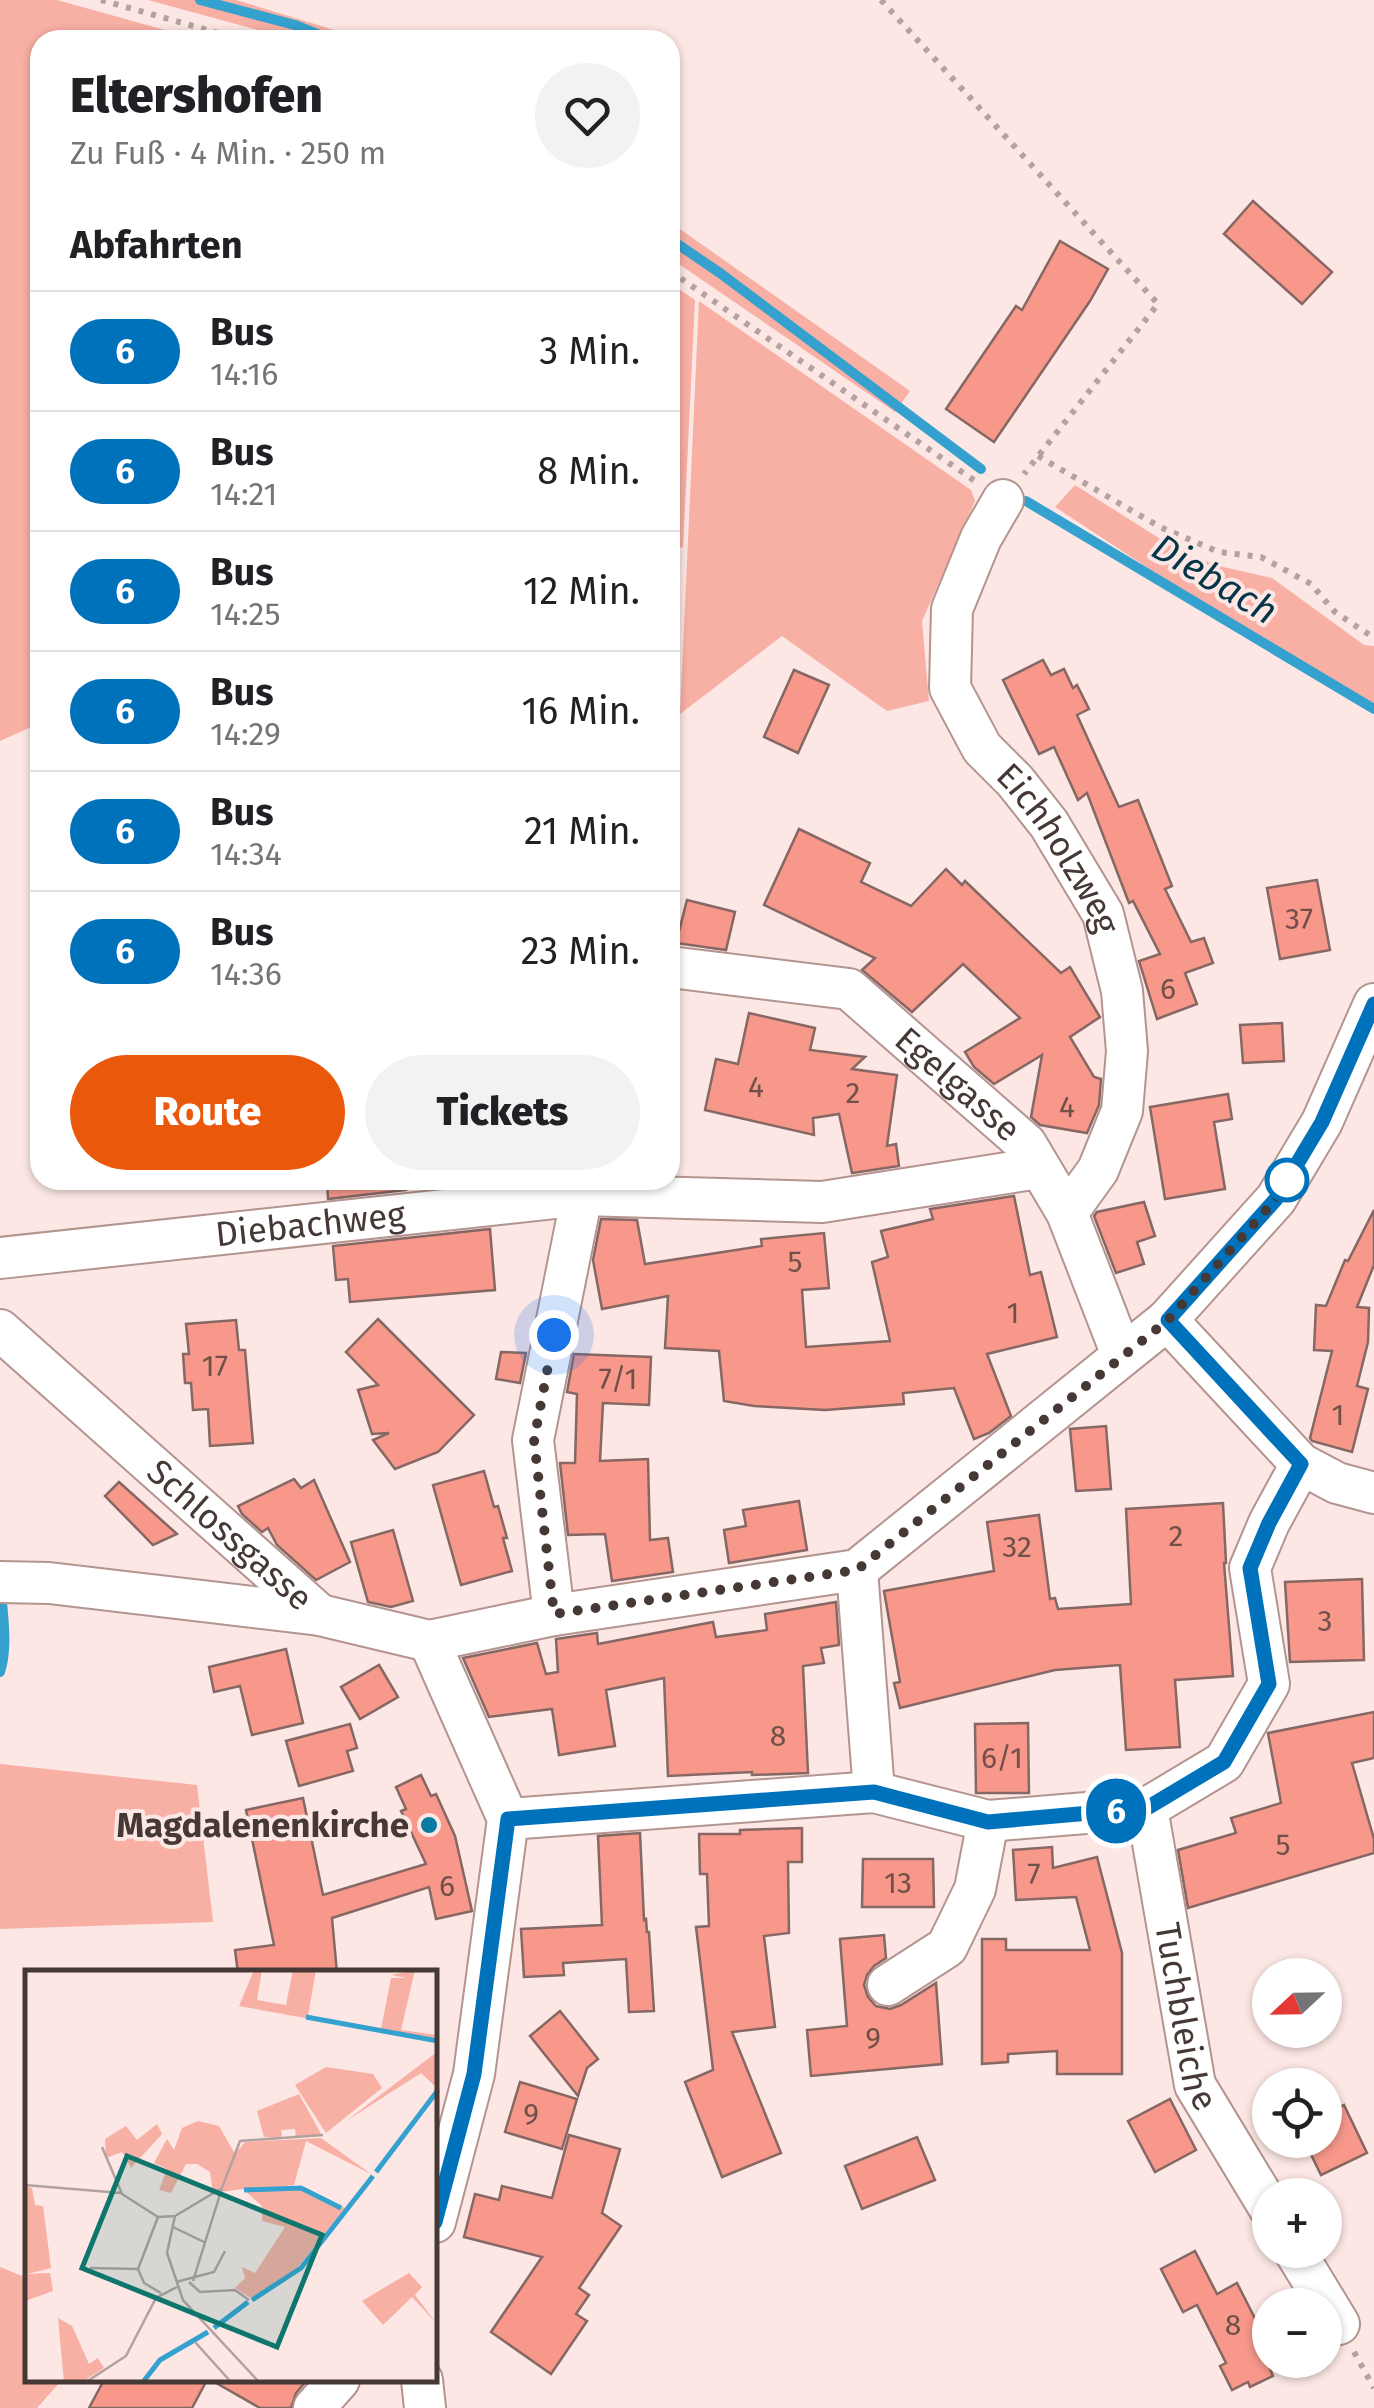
<!DOCTYPE html>
<html lang="de">
<head>
<meta charset="utf-8">
<style>
	body { margin:0; font-family:"Fira Sans",sans-serif; background:#f2f2f2; color:#202124; height:100vh; display:flex; flex-direction:column; font-size:38px; white-space:nowrap }
	* { box-sizing:border-box; margin:0 }
	p { font-size:32px; color:#757577 }
	.icon { flex:none; width:55px; height:55px; fill:none; stroke:currentColor; stroke-width:2; stroke-linecap:round; stroke-linejoin:round }
	.map { position:relative; flex:1; overflow:hidden }
	.side { position:absolute; left:30px; top:30px; width:650px; height:1160px; display:flex; flex-direction:column; background:#fff; border-radius:30px; box-shadow:0 2px 8px #0004 }
	.side>* { flex:none }
	.badge { padding:0 20px; border-radius:32px; font-size:35px; line-height:65px }
	.needle { width:65px; rotate:248deg }
	.tools { position:absolute; left:1252px; top:1958px; display:grid; gap:20px }
	.tools a { display:grid; place-items:center; width:90px; height:90px; border-radius:50%; background:#fff; box-shadow:0 2px 8px #0004; font-size:50px }
	.you { position:absolute; width:50px; height:50px; margin:-25px; border:8px solid #fff; border-radius:50%; background:#1a73e8; box-shadow:0 0 0 15px #1a73e833 }
	.map>.badge { position:absolute; translate:-50% -50%; box-shadow:0 0 0 5px #fff }
	h2 { padding:0 40px; font-size:38px; line-height:90px }
	.round { display:grid; place-items:center; flex:none; width:105px; height:105px; border-radius:52px; background:#f2f2f2 }
	.overview { display:flex; align-items:center; justify-content:space-between; height:170px; padding:0 40px }
	h1 { font-size:48px; font-weight:800; line-height:75px }
	.cta { display:flex; gap:20px; margin-top:auto; padding:20px 40px }
	.cta a { flex:1; height:115px; border-radius:60px; background:#ea580c; color:#fff; font-size:40px; font-weight:800; line-height:115px; text-align:center }
	.cta a+a { background:#f2f2f2; color:#202124 }
	ul { padding:0; list-style:none }
	li { display:flex; align-items:center; gap:30px; height:120px; padding:0 40px; border-top:2px solid #e0e0e0 }
	li div { flex:1 }
	li b { display:block; font-size:38px }
	li em { font-style:normal }
	li .badge { min-width:110px; font-weight:700; text-align:center }
	.map>svg:first-child { display:block }
</style>
</head>
<body>
<div class="map">
<svg width="1374" height="2408" viewBox="0 0 1374 2408">
	<rect width="100%" height="100%" fill="#fce7e4"/>
	<g fill="#f8afa4">
		<path d="M0 0H57L201 40H40V723L0 741Z"/>
		<path d="M148 0H236L367 40H294Z"/>
		<path d="M670 222 910 391 895 412 670 258Z"/>
		<path d="M670 283 695 300 683 548 670 543Z"/>
		<path d="M699 301 971 490 975 501 922 621 929 701 887 711 782 636 680 714Z"/>
		<path d="M1075 485 1181 552 1219 566 1272 578 1364 645 1374 646V713L1296 665 1055 507Z"/>
		<path d="M0 1764 197 1785 213 1922 0 1929Z"/>
		<path d="M0 2267 27 2278 28 2380 61 2381 37 2408H0Z"/>
	</g>
	<g fill="none" stroke-linecap="round" stroke-linejoin="round">
		<g stroke="#35a1cf" stroke-width="10">
			<path d="M200 0 295 25 332 40"/>
			<path d="M670 239 720 273 981 469"/>
			<path d="M1026 501 1374 709"/>
			<path d="M0 1672C8 1647 3 1617 1 1591"/>
		</g>
	</g>
	<g fill="#f7988b" stroke="#866763" stroke-width="2.5">
		<path d="M1253 201 1332 272 1302 304 1224 234Z"/>
		<path d="M1060 241 1108 269 1090 301 994 442 946 409 1016 306 1022 310Z"/>
		<path d="M1043 660 1051 675 1064 669 1073 688 1077 685 1089 709 1077 715 1119 807 1138 800 1172 886 1165 889 1191 942 1204 938 1213 963 1185 973 1197 1004 1157 1019 1139 961 1160 954 1133 901 1129 903 1087 793 1078 800 1054 747 1039 754 1003 680Z"/>
		<path d="M794 670 829 685 798 753 764 737Z"/>
		<path d="M799 829 870 863 861 882 911 906 946 869 962 885 965 881 1061 973 1070 967 1100 1017 1070 1037 1094 1077 1101 1079 1099 1105 1087 1133 1040 1125 1031 1117 1042 1055 994 1084 974 1067 965 1052 1020 1018 963 964 912 1012 862 970 875 958 764 905Z"/>
		<path d="M1317 880 1330 950 1280 959 1267 888Z"/>
		<path d="M687 900 735 912 726 950 676 943Z"/>
		<path d="M749 1013 815 1028 810 1050 865 1057 852 1069 897 1075 887 1146 896 1144 899 1166 852 1173 839 1114 813 1118 814 1135 705 1110 716 1059 738 1064Z"/>
		<path d="M1282 1023 1284 1061 1243 1063 1240 1025Z"/>
		<path d="M1228 1094 1232 1119 1214 1122 1225 1189 1165 1199 1150 1107Z"/>
		<path d="M327 1180H405L406 1190 328 1199Z"/>
		<path d="M1014 1196 1030 1275 1041 1272 1057 1337 987 1354 1011 1416 989 1433 974 1439 954 1388 903 1393 904 1404 825 1410 754 1406 724 1401 719 1351 665 1348 668 1296 602 1309 593 1260 601 1219 637 1220 645 1264 762 1246 761 1239 824 1233 829 1288 802 1290 806 1347 890 1341 872 1262 888 1257 881 1231 933 1219 930 1209Z"/>
		<path d="M1144 1202 1155 1236 1137 1242 1144 1264 1116 1273 1094 1216 1097 1212Z"/>
		<path d="M1374 1210V1265L1357 1307 1369 1308 1368 1342 1357 1386 1368 1389 1352 1452 1312 1441 1310 1438 1332 1351 1314 1350 1316 1305 1326 1306 1345 1260 1348 1261Z"/>
		<path d="M490 1229 495 1290 350 1302 348 1279 336 1280 333 1246Z"/>
		<path d="M378 1319 474 1415 438 1452 395 1469 373 1440 389 1433 372 1434 358 1390 378 1385 346 1352Z"/>
		<path d="M236 1320 239 1350H245L253 1443 210 1446 208 1409 193 1410 191 1383H185L183 1354H189L186 1324Z"/>
		<path d="M501 1352 526 1353 520 1383 496 1379Z"/>
		<path d="M574 1354 651 1357 649 1405 603 1403 600 1461 648 1459 650 1540 668 1538 673 1572 612 1581 605 1534 568 1535 560 1463H575L577 1394 567 1392Z"/>
		<path d="M1106 1426 1111 1489 1076 1491 1070 1429Z"/>
		<path d="M484 1471 494 1507 498 1506 507 1538H503L512 1571 461 1585 433 1485Z"/>
		<path d="M294 1479 301 1488 314 1480 350 1562 316 1580 277 1545 268 1528 262 1532 242 1514 238 1506Z"/>
		<path d="M119 1482 177 1534 153 1545 105 1496Z"/>
		<path d="M799 1501 807 1550 729 1563 724 1530 746 1526 743 1510Z"/>
		<path d="M1223 1503 1226 1563H1224L1233 1676 1175 1680 1180 1747 1126 1750 1120 1665 1055 1670 900 1708 894 1683 900 1682 884 1591 994 1571 987 1522 1039 1515 1050 1599 1055 1598 1058 1609 1131 1604 1126 1509Z"/>
		<path d="M393 1530 413 1601 391 1607 368 1602 351 1542Z"/>
		<path d="M1362 1579 1364 1660 1290 1662 1285 1582Z"/>
		<path d="M836 1602 839 1645 821 1648 824 1663 803 1666 808 1773 752 1775V1772L668 1776 664 1678 606 1690 615 1746 559 1755 552 1709 489 1717 463 1658 537 1643 546 1674 558 1672 556 1639 597 1633 598 1644 713 1622 716 1637 767 1630 765 1614Z"/>
		<path d="M286 1649 303 1723 252 1735 240 1686 214 1692 209 1667Z"/>
		<path d="M379 1665 398 1697 360 1719 341 1687Z"/>
		<path d="M1374 1712V1758L1352 1763 1374 1839V1853L1188 1908 1178 1850 1236 1833 1231 1818 1281 1803 1268 1733Z"/>
		<path d="M1028 1723 1029 1793H976L975 1724Z"/>
		<path d="M350 1724 357 1748 347 1751 353 1771 299 1786 286 1741Z"/>
		<path d="M421 1775 431 1796 436 1794 455 1836 472 1911 436 1919 429 1887 332 1918 337 1973H238L235 1950 274 1945 246 1810 303 1798 323 1895 426 1864 401 1811 406 1809 396 1787Z"/>
		<path d="M802 1828V1862H788L789 1933 764 1936 775 2027 732 2032 781 2153 722 2177 685 2082 713 2070 696 1927 709 1926 707 1874H700L699 1834H740V1830Z"/>
		<path d="M640 1833 644 1920 646 1919 647 1932H649L654 2011 629 2012 626 1959 563 1963 564 1975 524 1977 521 1929 602 1925 598 1836Z"/>
		<path d="M1052 1847 1053 1868 1097 1857 1122 1953V2074H1057V2051L1008 2054V2062L982 2064V1939H1006V1950H1090L1076 1897 1016 1900 1013 1850Z"/>
		<path d="M863 1859H933L934 1907H862Z"/>
		<path d="M884 1935 886 1958 874 1966 867 1975 864 1985 868 1997 876 2006 890 2009 901 2005 936 1983 942 2064 811 2076 807 2030 847 2026 840 1939Z"/>
		<path d="M560 2011 598 2059 587 2068 578 2096 530 2036Z"/>
		<path d="M520 2082 577 2099 562 2149 505 2132Z"/>
		<path d="M1170 2099 1196 2150 1155 2172 1128 2121Z"/>
		<path d="M1344 2105 1367 2153 1321 2175 1304 2140H1325V2114Z"/>
		<path d="M569 2135 620 2149 602 2213 621 2226 579 2288 589 2295 576 2314 587 2321 551 2374 491 2332 542 2257 464 2237 475 2194 499 2200 502 2186 552 2198Z"/>
		<path d="M917 2137 935 2180 862 2209 845 2166Z"/>
		<path d="M1195 2251 1217 2294 1237 2283 1270 2348V2369L1273 2376 1250 2387 1248 2382 1232 2390 1220 2366 1226 2363 1197 2305 1183 2312 1161 2269Z"/>
		<path d="M104 2380H207L192 2408H89Z"/>
		<path d="M211 2380H307L296 2393 291 2408H260Z"/>
	</g>
	<g fill="none" stroke-linecap="round" stroke-linejoin="round">
		<defs>
			<g id="minor">
				<path id="s1" d="M1003 500 981 538 952 609 950 688 982 748 1015 781 1049 824 1103 914 1122 991 1127 1051 1122 1111 1098 1170 1067 1213"/>
				<path id="s2" d="M670 967 849 989 1026 1144 1067 1213 1122 1355"/>
				<path id="s3" d="M0 1258 582 1195 822 1202 1039 1168"/>
				<path d="M1167 1320 1301 1464 1337 1483 1374 1493"/>
				<path id="s4" d="M0 1330 320 1615 429 1641 554 1615 857 1570 1167 1320 1276 1199 1322 1122 1374 1004"/>
				<path d="M857 1570 874 1792"/>
				<path d="M0 1582 49 1583 320 1615"/>
				<path d="M554 1615 533 1440 582 1195"/>
				<path d="M429 1641 508 1819 474 2074 435 2222"/>
				<path id="s5" d="M1147 1808 1195 2085 1270 2209"/>
				<path d="M508 1819 874 1792 988 1821 1147 1808 1224 1762 1269 1684 1250 1568 1269 1523 1301 1464"/>
				<path d="M888 1985 947 1947 975 1889 988 1821"/>
				<path d="M1294 2250 1339 2324"/>
				<path d="M422 2380 425 2408"/>
				<path d="M314 2408 339 2380"/>
			</g>
		</defs>
		<use href="#minor" stroke="#b4948f" stroke-width="44"/>
		<g stroke="#b3a29f" stroke-width="6" stroke-dasharray="5 8" stroke-linecap="butt">
			<path d="M101 0 243 40"/>
			<path d="M881 0 1158 304 1024 474"/>
			<path d="M670 271 975 481"/>
			<path d="M1038 456 1160 527 1219 552 1261 557 1311 584 1335 612 1374 638"/>
			<path d="M1354 2352 1374 2388"/>
		</g>
		<use href="#minor" stroke="#fff" stroke-width="40"/>
	</g>
	<g fill="none" stroke-linecap="round" stroke-linejoin="round">
		<defs>
			<path id="line" d="M435 2222 474 2074 508 1819 874 1792 988 1822 1147 1808 1224 1762 1269 1684 1250 1568 1269 1523 1301 1464 1168 1320 1276 1199 1322 1122 1374 1004"/>
		</defs>
		<use href="#line" stroke="#fff" stroke-width="22"/>
		<use href="#line" stroke="#0072bc" stroke-width="15"/>
		<path stroke="#453835" stroke-width="10" stroke-dasharray="0 18" d="M554 1335 534 1440 554 1614 857 1570 1168 1320 1276 1199 1292 1173 1287 1180"/>
	</g>
	<circle fill="#fff" stroke="#0072bc" stroke-width="5" cx="1287" cy="1180" r="20"/>
	<circle fill="#097ba3" stroke="#fce7e4" stroke-width="4" cx="429" cy="1825" r="10"/>
	<g text-anchor="middle" dominant-baseline="central" stroke-width="8" stroke-linejoin="round" paint-order="stroke">
		<g font-size="30" fill="#72504a">
			<text x="1299" y="919">37</text>
			<text x="1168" y="989">6</text>
			<text x="756" y="1087">4</text>
			<text x="853" y="1093">2</text>
			<text x="1067" y="1107">4</text>
			<text x="795" y="1262">5</text>
			<text x="1013" y="1313">1</text>
			<text x="215" y="1366">17</text>
			<text x="618" y="1379">7/1</text>
			<text x="1338" y="1415">1</text>
			<text x="1176" y="1536">2</text>
			<text x="1017" y="1547">32</text>
			<text x="1325" y="1621">3</text>
			<text x="778" y="1736">8</text>
			<text x="1002" y="1758">6/1</text>
			<text x="1283" y="1845">5</text>
			<text x="1034" y="1874">7</text>
			<text x="898" y="1883">13</text>
			<text x="447" y="1886">6</text>
			<text x="873" y="2038">9</text>
			<text x="531" y="2114">9</text>
			<text x="1233" y="2325">8</text>
		</g>
		<g font-size="35" fill="#453835" stroke="#fce7e4">
			<text stroke="none"><textPath href="#s1" startOffset="395">Eichholzweg</textPath></text>
			<text stroke="none"><textPath href="#s2" startOffset="325">Egelgasse</textPath></text>
			<text stroke="none"><textPath href="#s3" startOffset="312">Diebachweg</textPath></text>
			<text stroke="none"><textPath href="#s4" startOffset="308">Schlossgasse</textPath></text>
			<text stroke="none"><textPath href="#s5" startOffset="212">Tuchbleiche</textPath></text>
		</g>
		<g font-size="35" font-weight="bold" fill="#453835" stroke="#fce7e4" text-anchor="end">
			<text x="409" y="1825">Magdalenenkirche</text>
		</g>
		<g font-size="38" font-style="italic" fill="#053548" stroke="#fce7e4">
			<text transform="translate(1215 579) rotate(31)">Diebach</text>
		</g>
	</g>
	<g transform="translate(25 1970)">
		<rect width="412" height="412" fill="#fce7e4"/>
		<path d="M229 0H237L232 30 261 35 268 0H291L283 46 356 59 366 8H381L366 5 390 0 376 60 412 65V72L214 36ZM412 82V122L350 202 412 118 396 103 321 151ZM301 97 348 104 357 118 301 163 270 115ZM274 124 296 164 271 168 270 159 256 160 257 168 239 167 232 141ZM173 151 194 156 210 184 220 172 296 168 346 204 281 171 269 215 237 218H277L320 238 273 297 226 328 210 318 220 308 217 297 230 303 260 257 237 251V236L218 219 225 218 188 223 185 202 172 194H161L146 223 134 220 142 199 129 193 142 169 149 180 157 158ZM132 154 137 164 106 198 97 182 81 188 80 169 101 156 112 170ZM0 216 7 218 10 235 18 236 26 298 2 304 25 303 28 321 0 331ZM384 303 397 317 390 325 412 354 387 327 358 355 337 331ZM33 348 47 356 64 394 73 388 79 398 57 412H39Z" fill="#f8afa4"/>
		<path fill="none" stroke="#35a1cf" stroke-width="5" d="M281 47 413 71M351 202 413 120M219 220 276 218 316 238M227 330 276 298 348 206M189 358 223 332M118 412 135 390 183 362"/>
		<path fill="none" stroke="#b3a19e" stroke-width="2.5" d="M77 177 97 224 133 247 150 246M0 215 96 223M133 247 113 299 119 313 136 323M148 257 181 273M65 298 113 299M168 311 197 218M151 312 189 302 200 281M164 312 175 322 210 320 224 330M170 372 206 412M61 412 101 386 131 328 152 317M234 412 158 330 142 283 150 246 197 218 215 171 298 165"/>
		<path fill="#0f766e" fill-opacity="0.15" stroke="#0f766e" stroke-width="5" d="M102 186 297 265 252 377 57 298Z"/>
		<rect width="412" height="412" fill="none" stroke="#453835" stroke-width="5"/>
	</g>
</svg>
<div class="tools">
<a><svg class="needle" viewBox="-14 -14 28 28"><path d="M0-13l5 13h-10z" fill="#e53935"/><path d="M0 13l5-13h-10z" fill="#757577"/></svg></a>
<a><svg class="icon" aria-label="locate" viewBox="0 0 24 24"><circle cx="12" cy="12" r="6"/><path d="M12 2v4M12 18v4M2 12h4M18 12h4"/></svg></a>
<a>+</a>
<a>−</a>
</div>
<div class="you" style="left:554px;top:1335px"></div>
<b class="badge" style="left:1116px;top:1811px;background:#0072bc;color:#fff">6</b>
<section class="side">
<div class="overview"><div><h1>Eltershofen</h1><p>Zu Fuß · 4 Min. · 250 m</p></div><a class="round"><svg class="icon" aria-label="heart" viewBox="0 0 24 24"><path d="M12 20l-8-8c-3-5 5-10 8-4 3-6 11-1 8 4z"/></svg></a></div>
<h2>Abfahrten</h2>
<ul>
<li><span class="badge" style="background:#0072bc;color:#fff">6</span><div><b>Bus</b><p>14:16</p></div><em>3 Min.</em></li>
<li><span class="badge" style="background:#0072bc;color:#fff">6</span><div><b>Bus</b><p>14:21</p></div><em>8 Min.</em></li>
<li><span class="badge" style="background:#0072bc;color:#fff">6</span><div><b>Bus</b><p>14:25</p></div><em>12 Min.</em></li>
<li><span class="badge" style="background:#0072bc;color:#fff">6</span><div><b>Bus</b><p>14:29</p></div><em>16 Min.</em></li>
<li><span class="badge" style="background:#0072bc;color:#fff">6</span><div><b>Bus</b><p>14:34</p></div><em>21 Min.</em></li>
<li><span class="badge" style="background:#0072bc;color:#fff">6</span><div><b>Bus</b><p>14:36</p></div><em>23 Min.</em></li>
</ul>
<div class="cta"><a>Route</a><a>Tickets</a></div>
</section>
</div>
</body>
</html>
